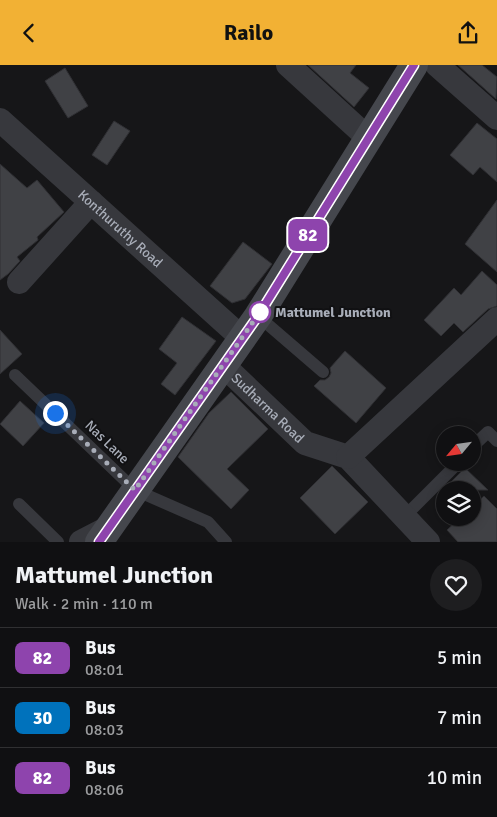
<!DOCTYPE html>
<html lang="en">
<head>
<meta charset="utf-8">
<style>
	body { margin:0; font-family:Signika,sans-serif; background:#1e1e20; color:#f1f3f6; height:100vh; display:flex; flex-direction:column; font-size:19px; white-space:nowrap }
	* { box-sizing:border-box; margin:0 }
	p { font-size:16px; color:#9c9d9f }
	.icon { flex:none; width:28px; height:28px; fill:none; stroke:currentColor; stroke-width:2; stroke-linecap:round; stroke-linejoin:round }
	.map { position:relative; height:477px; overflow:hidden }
	.drawer { display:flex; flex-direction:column; background:#101012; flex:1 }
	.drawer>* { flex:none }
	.badge { padding:0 10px; border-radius:8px; font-size:18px; line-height:32px }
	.needle { width:32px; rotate:241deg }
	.tools { position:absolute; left:436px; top:361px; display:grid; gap:10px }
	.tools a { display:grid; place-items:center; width:45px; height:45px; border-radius:50%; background:#101012; box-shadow:0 2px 12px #0003,0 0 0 1px #303032; font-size:25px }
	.you { position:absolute; width:25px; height:25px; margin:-12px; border:4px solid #fff; border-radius:50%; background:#1a73e8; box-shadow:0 0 0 8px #1a73e833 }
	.map>.badge { position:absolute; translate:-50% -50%; box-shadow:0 0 0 2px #fff }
	.round { display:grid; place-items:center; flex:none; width:52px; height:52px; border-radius:26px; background:#1e1e20 }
	.head { display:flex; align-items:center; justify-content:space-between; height:85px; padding:0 15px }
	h1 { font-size:24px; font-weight:700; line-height:38px }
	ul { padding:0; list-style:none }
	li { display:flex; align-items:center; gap:15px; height:60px; padding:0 15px; border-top:1px solid #303032 }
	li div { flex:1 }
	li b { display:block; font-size:19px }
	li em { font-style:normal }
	li .badge { min-width:55px; font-weight:700; text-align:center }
	header { display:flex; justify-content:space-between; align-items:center; height:65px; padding:0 15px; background:#f2b134; color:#111; font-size:22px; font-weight:700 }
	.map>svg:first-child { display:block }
</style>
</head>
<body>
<header><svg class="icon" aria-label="back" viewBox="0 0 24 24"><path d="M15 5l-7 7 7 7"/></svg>Railo<svg class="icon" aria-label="share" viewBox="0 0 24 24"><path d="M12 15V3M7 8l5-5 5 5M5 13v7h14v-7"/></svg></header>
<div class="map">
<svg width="497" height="477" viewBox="0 0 497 477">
	<rect width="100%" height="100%" fill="#161618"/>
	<g fill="#404145" stroke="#303034">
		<path d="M308 0H356L350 8 369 23 354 42Z"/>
		<path d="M458 0H482L497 12 496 34Z"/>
		<path d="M65 3 88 41 68 53 45 16Z"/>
		<path d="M114 56 130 66 107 100 92 90Z"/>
		<path d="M477 58 497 74V117L480 102 473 110 450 90Z"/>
		<path d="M0 99 27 123 37 115 64 147 37 172 38 175 17 192 20 196 8 209 0 215Z"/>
		<path d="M497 135V207L465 179Z"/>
		<path d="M243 177 272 199 245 234 232 238 210 221Z"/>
		<path d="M482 206 497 220V241L488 244 463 267 454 258 441 271 424 255 454 223 461 230Z"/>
		<path d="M182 252 216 276 175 330 161 319 177 298 159 284Z"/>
		<path d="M0 265 22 289 0 309Z"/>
		<path d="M345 286 386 323 356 358 314 321 320 315H325L329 312 331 308 330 303Z"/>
		<path d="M231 327 268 364 227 404 249 425 231 444 178 392 209 348Z"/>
		<path d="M20 336 44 358 23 381 0 359Z"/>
		<path d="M332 401 368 437 335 469 300 433Z"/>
		<path d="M465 403 488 425H443Z"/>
		<path d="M484 431 497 444V477H458L447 465 461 452H472V442Z"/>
	</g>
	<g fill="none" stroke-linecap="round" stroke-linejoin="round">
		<g stroke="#37383d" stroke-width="12">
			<path d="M258 251 323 307"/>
			<path d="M15 310 135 425 208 457 226 477"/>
			<path d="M472 382 488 367 497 376"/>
			<path d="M19 439 58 477"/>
			<path d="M404 452 458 398"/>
		</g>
		<g stroke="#37383d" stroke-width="24">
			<path d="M288 0 368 73"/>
			<path d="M437 0 497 53"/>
			<path id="s1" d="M0 55 242 273"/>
			<path d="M19 217 91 137"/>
			<path id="s2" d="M223 300 305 378 348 392 428 477"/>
			<path d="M348 392 497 254"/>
			<path d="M81 477 110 462"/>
		</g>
		<path stroke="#45474d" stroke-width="28" d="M99 477 258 251 414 0"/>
	</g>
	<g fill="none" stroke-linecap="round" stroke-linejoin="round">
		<defs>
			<path id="line" d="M99 477 258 251 414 0"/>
		</defs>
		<use href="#line" stroke="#fff" stroke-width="11"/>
		<use href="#line" stroke="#8e44ad" stroke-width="8"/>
		<path stroke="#a8adb8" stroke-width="5" stroke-dasharray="0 9" d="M55 348 135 425 260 247"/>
	</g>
	<circle fill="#fff" stroke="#8e44ad" stroke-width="2.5" cx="260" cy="247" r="10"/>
	<g text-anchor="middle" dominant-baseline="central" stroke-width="4" stroke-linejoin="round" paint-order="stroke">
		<g font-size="14" fill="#a8adb8" stroke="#111113">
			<text stroke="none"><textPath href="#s1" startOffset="162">Konthuruthy Road</textPath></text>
			<text stroke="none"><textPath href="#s2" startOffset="62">Sudharma Road</textPath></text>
			<text transform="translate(107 377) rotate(44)">Nas Lane</text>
		</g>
		<g font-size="14" font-weight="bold" fill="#a8adb8" stroke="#111113" text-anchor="start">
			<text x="275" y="247">Mattumel Junction</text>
		</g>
	</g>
</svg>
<div class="tools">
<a><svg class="needle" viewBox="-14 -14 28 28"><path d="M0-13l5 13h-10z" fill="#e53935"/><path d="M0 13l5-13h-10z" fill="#9c9d9f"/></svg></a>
<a><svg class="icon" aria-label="layers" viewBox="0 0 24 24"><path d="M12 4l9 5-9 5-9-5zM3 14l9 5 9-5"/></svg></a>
</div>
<div class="you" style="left:55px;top:348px"></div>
<b class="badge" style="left:308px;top:170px;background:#8e44ad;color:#fff">82</b>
</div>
<section class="drawer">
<div class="head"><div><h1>Mattumel Junction</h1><p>Walk · 2 min · 110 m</p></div><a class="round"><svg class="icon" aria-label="heart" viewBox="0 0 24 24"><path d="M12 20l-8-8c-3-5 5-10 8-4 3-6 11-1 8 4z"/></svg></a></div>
<ul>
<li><span class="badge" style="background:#8e44ad;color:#fff">82</span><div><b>Bus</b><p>08:01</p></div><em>5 min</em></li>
<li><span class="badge" style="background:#0072bc;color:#fff">30</span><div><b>Bus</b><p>08:03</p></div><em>7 min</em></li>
<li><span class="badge" style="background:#8e44ad;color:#fff">82</span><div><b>Bus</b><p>08:06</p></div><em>10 min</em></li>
</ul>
</section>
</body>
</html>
